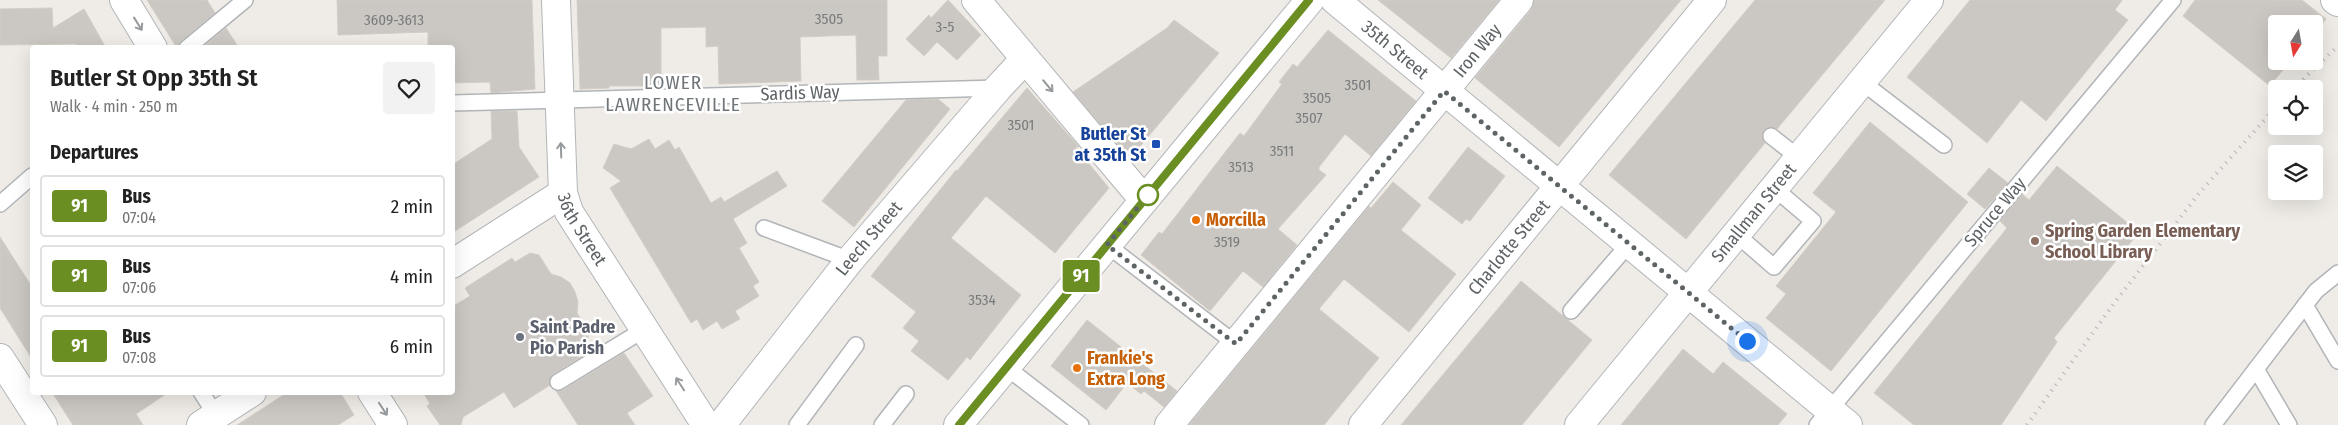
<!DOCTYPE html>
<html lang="en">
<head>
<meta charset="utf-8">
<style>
	body { margin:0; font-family:"Fira Sans Condensed",sans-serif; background:#f2f2f2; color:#222; height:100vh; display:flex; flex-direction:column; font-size:19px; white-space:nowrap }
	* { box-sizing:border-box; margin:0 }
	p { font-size:16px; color:#767676 }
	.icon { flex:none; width:28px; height:28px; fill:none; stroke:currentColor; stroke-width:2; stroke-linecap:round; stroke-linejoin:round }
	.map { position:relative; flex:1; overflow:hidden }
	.drawer { position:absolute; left:30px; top:45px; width:425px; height:350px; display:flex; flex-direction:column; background:#fff; border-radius:5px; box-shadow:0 5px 20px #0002 }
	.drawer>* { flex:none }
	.badge { padding:0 10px; border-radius:4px; font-size:18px; line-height:32px }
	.needle { width:32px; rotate:191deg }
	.controls { position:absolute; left:2268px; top:15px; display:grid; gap:10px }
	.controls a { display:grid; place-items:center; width:55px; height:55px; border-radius:5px; background:#fff; box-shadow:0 5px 20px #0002; font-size:25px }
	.you { position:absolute; width:25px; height:25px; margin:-12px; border:4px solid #fff; border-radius:50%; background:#1a73e8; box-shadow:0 0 0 8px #1a73e833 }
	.map>.badge { position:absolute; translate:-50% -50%; box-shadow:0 0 0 2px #fff }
	h2 { padding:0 20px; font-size:19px; line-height:45px }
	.round { display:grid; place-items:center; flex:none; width:52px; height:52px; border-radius:5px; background:#f2f2f2 }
	.head { display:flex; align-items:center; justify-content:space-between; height:85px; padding:0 20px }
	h1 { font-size:24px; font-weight:600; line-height:38px }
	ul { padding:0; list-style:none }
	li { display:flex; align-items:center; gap:15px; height:62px; margin:0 10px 8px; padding:0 10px; border:2px solid #e0e0e0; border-radius:5px }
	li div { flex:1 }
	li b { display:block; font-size:19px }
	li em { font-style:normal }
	li .badge { min-width:55px; font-weight:700; text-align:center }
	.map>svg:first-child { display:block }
</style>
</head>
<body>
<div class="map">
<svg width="2338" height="425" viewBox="0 0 2338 425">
	<rect width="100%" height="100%" fill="#efece7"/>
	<g fill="#cbc7c3" stroke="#d4cdc5">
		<path d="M147 0H207L215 13 181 41 177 48Z"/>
		<path d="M337 0H532L535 89 491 93 490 82 452 83V48H428V32L338 35Z"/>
		<path d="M577 0H887V56H878L879 80H857L856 35 800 37 801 81 719 84 718 46 706 47V27L661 28V86H609V88L580 89Z"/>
		<path d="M948 0 981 35 957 60 937 42 924 56 906 39 929 15 931 18Z"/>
		<path d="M1378 0H1499L1451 58Z"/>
		<path d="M1534 0H1681L1559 147 1475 78 1531 10Z"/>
		<path d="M1755 0H1885L1777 129 1772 127 1764 130 1762 135 1765 143 1686 239 1609 175Z"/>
		<path d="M1970 0H2122L2115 10 2128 20 2046 121 2021 100 1987 143 1907 77Z"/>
		<path d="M2195 0H2302L2326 19 2314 34V24H2276V61H2290L2270 86 2183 16Z"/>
		<path d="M52 8 53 28 84 9 106 48H76V44L0 45V9Z"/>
		<path d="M1174 20 1219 53 1136 151 1122 150 1073 92 1167 28Z"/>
		<path d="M226 28 239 48H202Z"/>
		<path d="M1328 30 1416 101 1371 156 1345 134 1319 167V170L1326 175 1278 229 1297 245 1263 287 1243 271 1210 311 1141 255 1159 232 1162 234 1240 133 1244 136 1282 84 1279 82 1293 64 1297 67Z"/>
		<path d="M1027 88 1079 147H1075L1109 188 1055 253 986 196 951 238 1021 295 970 360 967 357 948 380 911 351 919 341 903 328 916 312 871 276 956 170 957 171Z"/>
		<path d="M938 99 950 109 854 227 822 201 906 100Z"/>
		<path d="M491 111H517L519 147 539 177 452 233V165L492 139Z"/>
		<path d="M1870 122 1968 202 1831 371 1766 318 1786 294 1776 286 1836 212 1813 193Z"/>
		<path d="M649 139 655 149 669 140 675 150 679 147 711 203 721 197 724 202 777 171 787 186 733 219 747 243 739 248 759 282 753 286 759 296 735 311 740 319 722 329 717 321 703 330 697 319 691 323 610 188 621 181 603 168 614 144 631 149Z"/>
		<path d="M1468 147 1505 176 1470 221 1466 219 1462 224 1428 198Z"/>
		<path d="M2057 166 2139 232 2054 338 2057 342 2001 425H1914L1874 393 2007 228 2000 221 2022 194 2029 200Z"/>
		<path d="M1989 168 2008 183 1985 209 1967 194Z"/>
		<path d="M1393 182 1421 205 1401 230 1456 274 1409 332 1344 279 1319 309 1379 358 1324 425H1189L1369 206 1371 208Z"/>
		<path d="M0 237 32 287V359L0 308Z"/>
		<path d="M530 253 539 255 551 274 561 277 570 283 575 292 578 302 577 313 589 333 584 355 553 374 550 378V385L514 408 504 392 463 417 461 425H440L427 406 430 404 423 392H452V307L470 296 465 288 512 258 515 262Z"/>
		<path d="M1521 281 1592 340 1522 425H1401Z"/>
		<path d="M1087 320 1177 391 1164 407 1144 391 1141 394 1127 383 1106 410 1051 366Z"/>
		<path d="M1683 349 1713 374 1723 362 1787 414 1778 425H1621Z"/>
		<path d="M624 353 653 396 627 413 635 425H578L556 391 563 390Z"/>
		<path d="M52 392H169L136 414 143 425H73Z"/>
		<path d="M288 392H340L354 415 338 425H237Z"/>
	</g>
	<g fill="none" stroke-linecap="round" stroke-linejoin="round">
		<defs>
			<g id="lane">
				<path d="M187 48 245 0"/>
				<path d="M1862 82 1944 145"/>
				<path d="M452 103 998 88"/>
				<path d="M1771 136 1799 158"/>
				<path d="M0 204 32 176"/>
				<path d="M764 228 850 260"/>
				<path d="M1736 234 1774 267 1813 221 1774 188"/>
				<path d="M1107 245 1236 344"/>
				<path d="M2305 305 2338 361"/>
				<path d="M1571 311 1628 245"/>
				<path d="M1006 367 1081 425"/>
				<path d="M2256 369 2289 425"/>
				<path d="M558 382 645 329"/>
				<path d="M201 392 219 420"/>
				<path d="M797 425 856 345"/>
				<path d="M882 425 906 394"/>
				<path d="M1817 425 2173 0"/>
				<path d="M2213 425 2316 291 2338 273"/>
			</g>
			<g id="street">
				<path d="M124 0 153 48"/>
				<path id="s1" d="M556 0 563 193 569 212 706 425"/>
				<path d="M976 0 1144 200"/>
				<path id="s2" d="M1335 0 1848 425"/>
				<path d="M2335 0 2338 2"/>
				<path d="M452 264 563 193"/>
				<path d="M0 358 43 425"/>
				<path d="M372 392 393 425"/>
				<path d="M201 425 252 392"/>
				<path id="s3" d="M721 425 850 260 998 88 1025 59"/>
				<path id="s4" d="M1169 425 1519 0"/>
				<path id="s5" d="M1363 425 1712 0"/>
			</g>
			<g id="secondary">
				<path d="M958 425 1310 0"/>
				<path id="s6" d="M1579 425 1929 0"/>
			</g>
		</defs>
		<use href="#lane" stroke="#b2b5b8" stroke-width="18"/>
		<use href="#street" stroke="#b2b5b8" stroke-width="30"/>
		<use href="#secondary" stroke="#b3b7ba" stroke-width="30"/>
		<use href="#lane" stroke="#fff" stroke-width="15"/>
		<use href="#street" stroke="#fff" stroke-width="28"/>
		<use href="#secondary" stroke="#fff" stroke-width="28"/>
		<g stroke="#b3b4b4" stroke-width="4" stroke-dasharray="1 6" stroke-linecap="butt">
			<path d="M2293 89 2338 46"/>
			<path d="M2027 425 2112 306 2200 192 2276 107"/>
		</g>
	</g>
	<defs><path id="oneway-shaft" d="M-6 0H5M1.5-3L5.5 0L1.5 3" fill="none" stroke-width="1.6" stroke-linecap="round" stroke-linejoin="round" transform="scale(1.25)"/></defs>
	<g stroke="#969a9c">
		<use href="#oneway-shaft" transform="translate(138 24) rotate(58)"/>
		<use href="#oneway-shaft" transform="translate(1048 86) rotate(50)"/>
		<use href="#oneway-shaft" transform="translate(561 150) rotate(-92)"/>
		<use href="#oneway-shaft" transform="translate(680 384) rotate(-123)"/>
		<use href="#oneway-shaft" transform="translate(383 409) rotate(57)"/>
	</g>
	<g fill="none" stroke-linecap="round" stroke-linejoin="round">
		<defs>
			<path id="line" d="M959 425 1309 0"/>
		</defs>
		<use href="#line" stroke="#fff" stroke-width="11"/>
		<use href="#line" stroke="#6b8e23" stroke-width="8"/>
		<path stroke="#5e6366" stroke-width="5" stroke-dasharray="0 9" d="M1148 195 1107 245 1236 344 1444 91 1747 341"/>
	</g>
	<rect fill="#1a4fb4" stroke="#fff" stroke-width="2" x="1151" y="139" width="10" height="10" rx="2.5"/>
	<circle fill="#fff" stroke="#6b8e23" stroke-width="2.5" cx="1148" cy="195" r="10"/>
	<g fill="#e8710a" stroke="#fff" stroke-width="2">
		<circle cx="1196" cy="220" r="5"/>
		<circle cx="1077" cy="368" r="5"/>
	</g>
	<circle fill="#8d6e63" stroke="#fff" stroke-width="2" cx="2035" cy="241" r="5"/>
	<circle fill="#6b7280" stroke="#fff" stroke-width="2" cx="520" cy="337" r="5"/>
	<g text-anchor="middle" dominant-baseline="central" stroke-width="5" stroke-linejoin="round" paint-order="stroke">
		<g font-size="15" fill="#797c7d">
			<text x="829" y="19">3505</text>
			<text x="394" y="20">3609-3613</text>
			<text x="945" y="27">3-5</text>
			<text x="1358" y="85">3501</text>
			<text x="1317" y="98">3505</text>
			<text x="1309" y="118">3507</text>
			<text x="1021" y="125">3501</text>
			<text x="1282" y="151">3511</text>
			<text x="1241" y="167">3513</text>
			<text x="1227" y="242">3519</text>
			<text x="982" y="300">3534</text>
		</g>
		<g font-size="18" fill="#5e6366" stroke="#fff">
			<text stroke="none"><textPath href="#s2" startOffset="78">35th Street</textPath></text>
			<text stroke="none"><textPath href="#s4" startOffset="485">Iron Way</textPath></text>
			<text transform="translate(800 93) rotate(-2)">Sardis Way</text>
			<text stroke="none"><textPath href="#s6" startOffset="275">Smallman Street</textPath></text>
			<text transform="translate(1995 212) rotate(-50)">Spruce Way</text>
			<text stroke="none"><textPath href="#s1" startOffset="234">36th Street</textPath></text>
			<text stroke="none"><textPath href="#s3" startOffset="238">Leech Street</textPath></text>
			<text stroke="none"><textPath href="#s5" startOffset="230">Charlotte Street</textPath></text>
		</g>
		<g font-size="18" font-weight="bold" fill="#164399" stroke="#fff" text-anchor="end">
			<text x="1146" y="134">Butler St<tspan x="1146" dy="21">at 35th St</tspan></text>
		</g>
		<g font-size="18" font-weight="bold" fill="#c56008" stroke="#fff" text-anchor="start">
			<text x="1206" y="220">Morcilla</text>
			<text x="1087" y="358">Frankie's<tspan x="1087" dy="21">Extra Long</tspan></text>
		</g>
		<g font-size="18" font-weight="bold" fill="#785e54" stroke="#fff" text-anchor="start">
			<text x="2045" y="231">Spring Garden Elementary<tspan x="2045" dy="21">School Library</tspan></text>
		</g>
		<g font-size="18" font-weight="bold" fill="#5b616d" stroke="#fff" text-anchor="start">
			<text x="530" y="327">Saint Padre<tspan x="530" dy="21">Pio Parish</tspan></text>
		</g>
		<g font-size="19" letter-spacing="1" fill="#6f7578" stroke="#fff">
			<text x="673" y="82">LOWER<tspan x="673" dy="22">LAWRENCEVILLE</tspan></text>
		</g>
	</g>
</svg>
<div class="controls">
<a><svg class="needle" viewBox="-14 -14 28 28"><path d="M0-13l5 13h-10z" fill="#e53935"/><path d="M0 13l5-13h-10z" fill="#767676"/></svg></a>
<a><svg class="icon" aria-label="locate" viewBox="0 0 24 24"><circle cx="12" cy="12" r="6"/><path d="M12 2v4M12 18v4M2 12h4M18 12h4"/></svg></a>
<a><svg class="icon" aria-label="layers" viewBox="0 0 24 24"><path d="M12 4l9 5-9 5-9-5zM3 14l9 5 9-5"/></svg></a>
</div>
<div class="you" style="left:1747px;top:341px"></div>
<b class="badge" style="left:1081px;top:276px;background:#6b8e23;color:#fff">91</b>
<section class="drawer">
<div class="head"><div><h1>Butler St Opp 35th St</h1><p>Walk · 4 min · 250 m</p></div><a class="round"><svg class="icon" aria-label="heart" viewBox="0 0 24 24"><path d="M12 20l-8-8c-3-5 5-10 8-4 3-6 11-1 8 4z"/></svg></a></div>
<h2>Departures</h2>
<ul>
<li><span class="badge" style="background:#6b8e23;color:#fff">91</span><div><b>Bus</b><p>07:04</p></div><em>2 min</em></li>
<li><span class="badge" style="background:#6b8e23;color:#fff">91</span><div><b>Bus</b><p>07:06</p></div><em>4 min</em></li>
<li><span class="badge" style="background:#6b8e23;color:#fff">91</span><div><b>Bus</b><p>07:08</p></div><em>6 min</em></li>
</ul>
</section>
</div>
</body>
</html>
